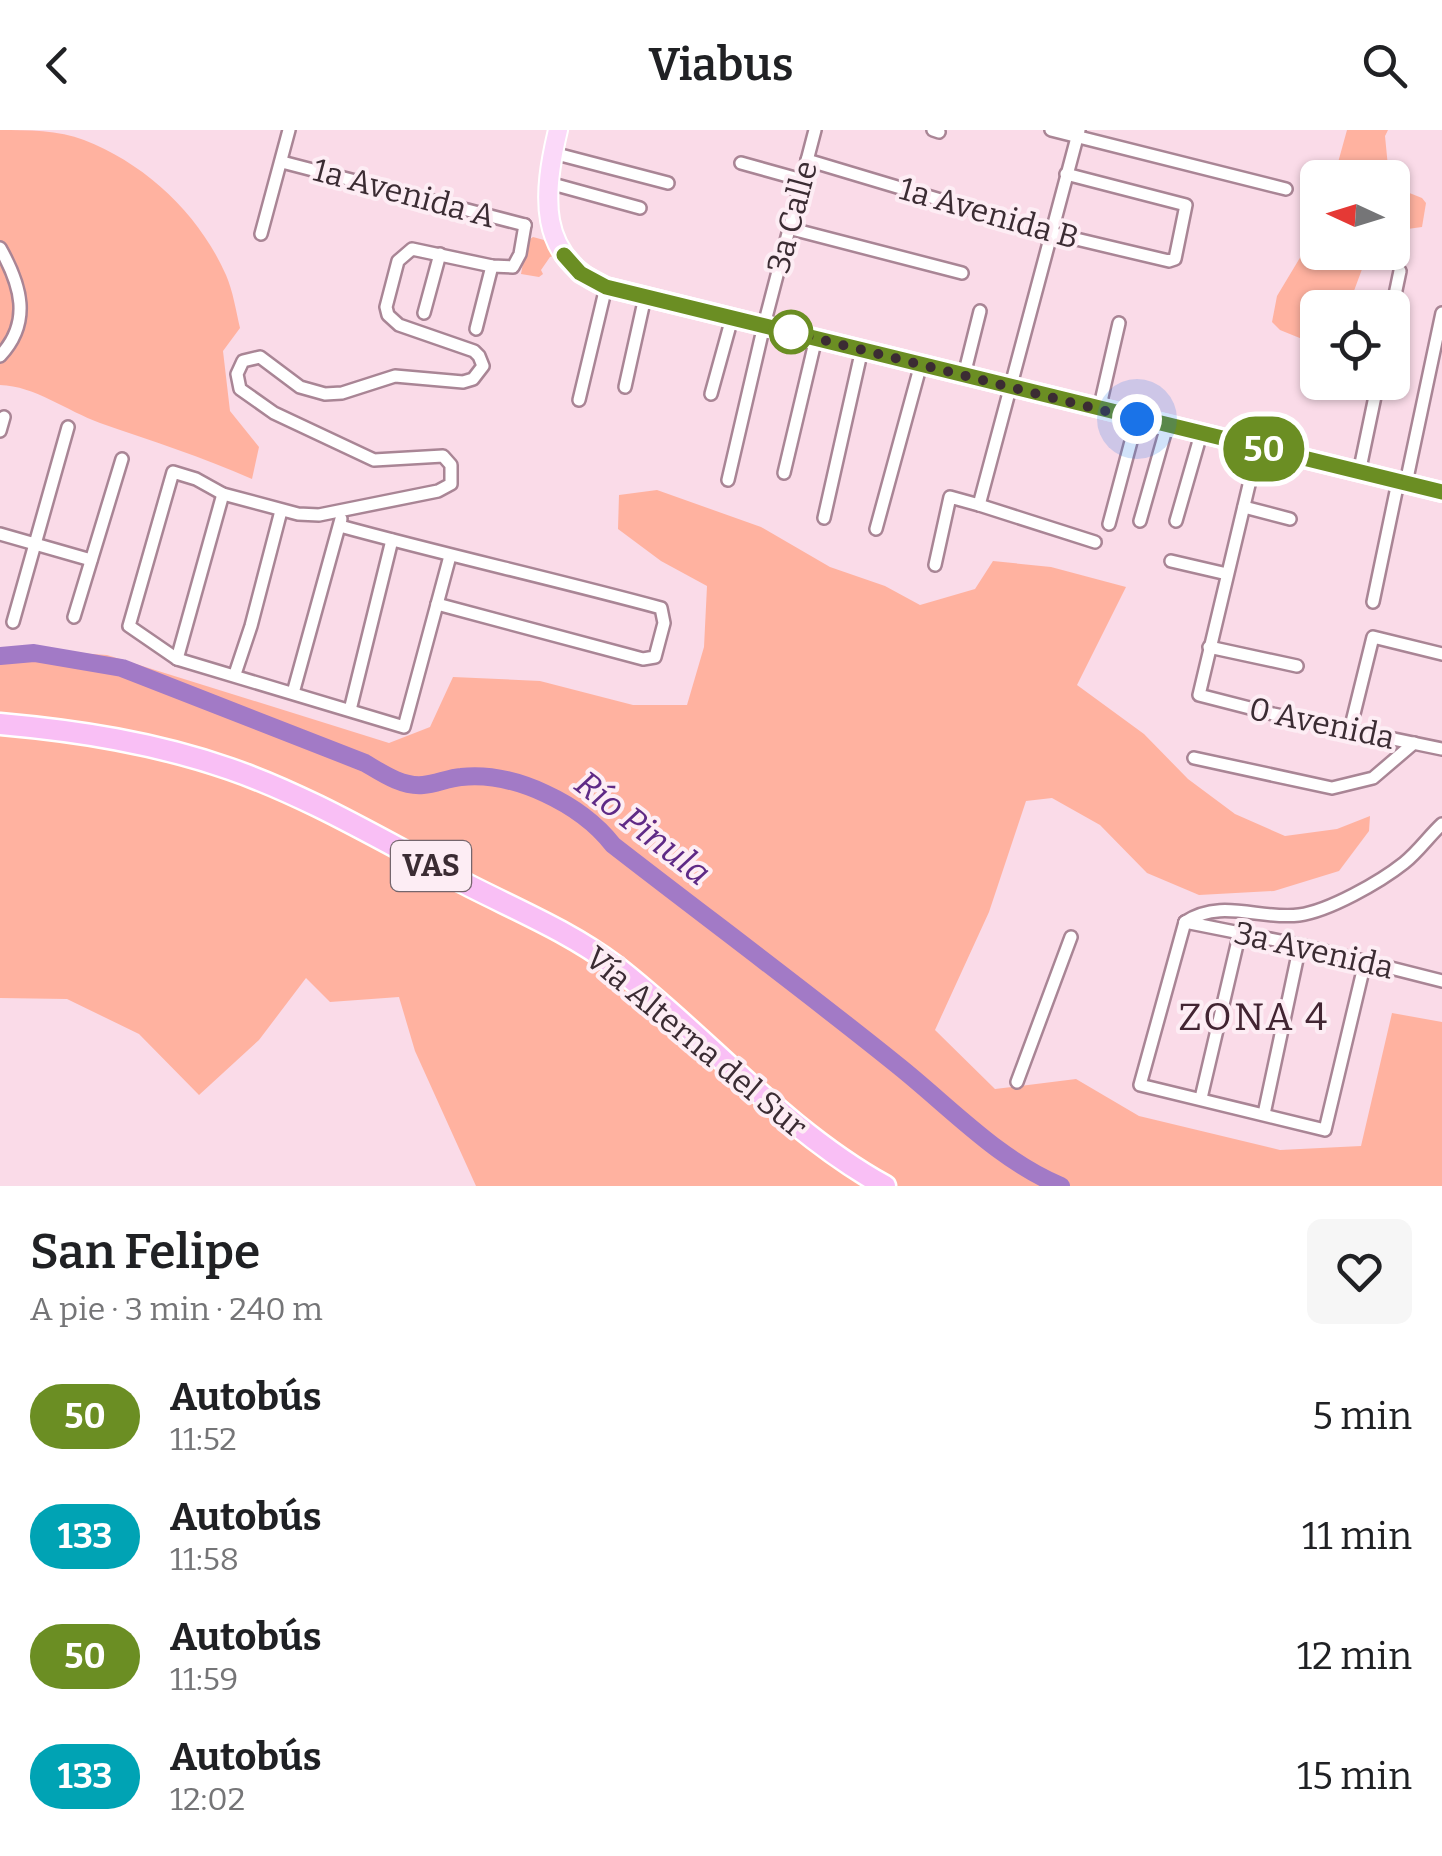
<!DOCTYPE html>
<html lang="es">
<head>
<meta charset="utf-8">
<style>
	body { margin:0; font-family:Bitter,serif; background:#f6f6f6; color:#202124; height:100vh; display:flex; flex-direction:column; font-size:38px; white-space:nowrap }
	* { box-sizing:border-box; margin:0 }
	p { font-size:32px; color:#757577 }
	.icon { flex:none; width:55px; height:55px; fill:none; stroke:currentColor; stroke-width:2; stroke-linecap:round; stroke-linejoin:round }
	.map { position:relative; height:1056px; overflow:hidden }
	.details { display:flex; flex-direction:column; background:#fff; flex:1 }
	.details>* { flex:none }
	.badge { padding:0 20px; border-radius:32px; font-size:35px; line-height:65px }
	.needle { width:65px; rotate:274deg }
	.buttons { position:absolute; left:1300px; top:30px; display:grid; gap:20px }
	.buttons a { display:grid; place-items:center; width:110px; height:110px; border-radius:15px; background:#fff; box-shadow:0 2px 8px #0004; font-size:50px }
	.you { position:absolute; width:50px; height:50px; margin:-25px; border:8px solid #fff; border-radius:50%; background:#1a73e8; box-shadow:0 0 0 15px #1a73e833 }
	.map>.badge { position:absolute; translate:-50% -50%; box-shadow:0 0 0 5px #fff }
	.round { display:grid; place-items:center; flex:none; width:105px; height:105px; border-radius:15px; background:#f6f6f6 }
	.headline { display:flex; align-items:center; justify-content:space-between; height:170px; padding:0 30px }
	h1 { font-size:48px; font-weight:600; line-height:75px }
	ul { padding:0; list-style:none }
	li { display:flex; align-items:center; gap:30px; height:120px; padding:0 30px }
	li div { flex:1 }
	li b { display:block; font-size:38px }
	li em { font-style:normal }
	li .badge { min-width:110px; font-weight:700; text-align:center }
	header { display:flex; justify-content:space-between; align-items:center; height:130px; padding:0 30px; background:#fff; font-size:45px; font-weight:600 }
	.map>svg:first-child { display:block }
</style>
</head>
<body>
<header><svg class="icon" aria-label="back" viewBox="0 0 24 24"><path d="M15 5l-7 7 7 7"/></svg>Viabus<svg class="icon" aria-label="search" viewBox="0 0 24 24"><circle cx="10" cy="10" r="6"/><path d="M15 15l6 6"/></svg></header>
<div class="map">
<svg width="1442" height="1056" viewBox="0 0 1442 1056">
	<rect width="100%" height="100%" fill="#fadbe8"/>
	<g fill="#ffb2a0">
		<path d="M0 0C27 0 59 0 84 10 146 34 199 84 226 145 233 161 236 181 240 198L223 221 230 281 259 317 252 349C202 327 152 311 100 293 67 281 35 256 0 255Z"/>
		<path d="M1347 0H1388L1385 6 1389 47H1334Z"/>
		<path d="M1392 56 1422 68 1426 73 1422 97 1393 101Z"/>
		<path d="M1317 90 1318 122 1368 123 1348 177 1318 178 1317 215 1280 200 1272 192 1277 166 1301 126Z"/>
		<path d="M533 107 544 110 556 125 550 127 541 140 543 144 539 147 521 144 527 111Z"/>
		<path d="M657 360 761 397 830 437 885 456 920 475 975 459 993 431 1051 437 1126 457 1077 555 1144 604 1188 649 1235 684 1285 706 1337 699 1370 686 1369 701 1339 741 1274 761 1199 765 1147 743 1100 695 1052 668 1026 671 989 782 935 900 995 959 1076 949 1139 986 1280 1020 1361 1016 1392 883 1442 892V1056H476L415 921 399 867 330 872 306 848 259 910 199 965 139 904 67 869 0 868V518L107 525 389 613 430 597 453 547 540 551 633 575H687L704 517 707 456 661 431 618 399 619 365Z"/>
	</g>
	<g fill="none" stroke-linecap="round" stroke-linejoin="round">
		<path stroke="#a27ac6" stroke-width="18" d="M0 526 34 523 122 538 365 633C382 643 402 657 423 655 436 654 448 648 461 647 514 641 581 674 613 715 707 788 803 859 896 934 949 976 998 1030 1061 1056"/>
		<defs>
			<g id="street">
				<path d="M933 0 939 2"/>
				<path d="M1051 0 1286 59"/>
				<path d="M553 23 668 53"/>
				<path d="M807 30 1051 103 1169 131 1175 129 1186 75 1066 44"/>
				<path d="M282 32 525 95"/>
				<path d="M741 33 802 50"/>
				<path d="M549 53 640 78"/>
				<path d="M788 98 962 143"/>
				<path d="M261 104 289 0"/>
				<path d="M0 118C21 155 32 192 0 226"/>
				<path d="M1392 179 1400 141"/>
				<path d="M424 183 440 124"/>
				<path d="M476 199 492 136"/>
				<path d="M964 245 980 181"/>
				<path d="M625 257 645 167"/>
				<path d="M711 264 732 188"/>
				<path d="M579 270 606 157"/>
				<path d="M1099 280 1119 193"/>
				<path d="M0 301 4 287"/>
				<path d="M1258 317 1199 565 1273 584 1442 619"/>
				<path d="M784 343 816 208"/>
				<path d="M1359 343 1378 252"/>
				<path d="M728 350 764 195 815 0"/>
				<path d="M1406 353 1442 183"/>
				<path d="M979 375 1095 412"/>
				<path d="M1244 377 1290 389"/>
				<path d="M824 388 862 219"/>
				<path d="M1140 391 1167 296"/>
				<path d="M1176 391 1201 304"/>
				<path d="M1109 394 1137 289"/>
				<path d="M340 396C446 425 554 449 661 478L664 493 655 527 643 529 437 474"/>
				<path d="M876 399 921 234"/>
				<path d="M0 404 91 430"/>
				<path d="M450 426 404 597 177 529 129 496 173 342 196 349 223 364 298 384 319 385 438 361 451 354V335L443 326 374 330 274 283 240 259 237 244 243 231 260 227 300 257 325 264 342 263 395 246 463 252 473 249 483 236 479 226 474 221 399 195 388 185 386 177 398 131 412 119 492 136 513 137 520 124 525 95"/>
				<path d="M1171 431 1227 444"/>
				<path d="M935 435 950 367 979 375 1079 0"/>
				<path d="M1373 472 1398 352"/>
				<path d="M74 487 122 329"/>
				<path d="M13 492 68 297"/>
				<path d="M1209 517 1297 536"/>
				<path d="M177 529 223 364"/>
				<path d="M235 544 251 496 281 381"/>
				<path d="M293 563 341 389"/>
				<path d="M350 580 392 410"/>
				<path d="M1350 600 1373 507 1442 524"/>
				<path d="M1194 628 1332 658 1373 648 1414 613"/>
				<path d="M1185 792 1140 955 1325 1000 1365 832"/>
				<path d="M1185 792C1222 768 1259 790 1299 785 1329 781 1380 752 1404 733 1418 722 1429 706 1442 694"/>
				<path d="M1185 792 1300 815 1442 851"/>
				<path d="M1017 952 1071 807"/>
				<path d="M1201 968 1240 802"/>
				<path d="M1264 984 1300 815"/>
			</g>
			<path id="primary" d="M558 0C543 63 536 127 606 157L1442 362"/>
			<path id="highway" d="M0 594C79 601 155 613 230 639 311 667 386 713 462 752 512 778 569 801 615 836 707 907 782 999 885 1056"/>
		</defs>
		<use href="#street" stroke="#a98595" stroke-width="16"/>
		<use href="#primary" stroke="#fff" stroke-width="22"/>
		<use href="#highway" stroke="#fff" stroke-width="25"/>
		<use href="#street" stroke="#fff" stroke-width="11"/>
		<use href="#primary" stroke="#fbd9f9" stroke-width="18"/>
		<use href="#highway" stroke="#f9bff5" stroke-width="20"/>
	</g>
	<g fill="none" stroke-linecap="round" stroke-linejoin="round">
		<defs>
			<path id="line" d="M564 125 580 143 606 157 1442 362"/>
		</defs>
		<use href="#line" stroke="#fff" stroke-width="22"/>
		<use href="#line" stroke="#6b8e23" stroke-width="15"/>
		<path stroke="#3b2c33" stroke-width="10" stroke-dasharray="0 18" d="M791 202 1137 289"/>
	</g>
	<circle fill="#fff" stroke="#6b8e23" stroke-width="5" cx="791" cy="202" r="20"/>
	<g text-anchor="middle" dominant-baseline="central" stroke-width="8" stroke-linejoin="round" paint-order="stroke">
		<rect fill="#fdedf4" stroke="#75666d" stroke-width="2.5" x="391" y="711" width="80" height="50" rx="8"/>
		<g font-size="30" font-weight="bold" fill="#3b2c33">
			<text x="431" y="736">VAS</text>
		</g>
		<g font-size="32" fill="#3b2c33" stroke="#fdedf4">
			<text transform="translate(404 63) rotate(15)">1a Avenida A</text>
			<text transform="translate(989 83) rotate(16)">1a Avenida B</text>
			<text transform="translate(792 87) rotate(-75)">3a Calle</text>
			<text transform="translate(1322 593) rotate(12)">0 Avenida</text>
			<text transform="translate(1314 820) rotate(13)">3a Avenida</text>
			<text transform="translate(696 912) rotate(40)">Vía Alterna del Sur</text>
		</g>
		<g font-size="35" font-style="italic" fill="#5f2a86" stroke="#fdedf4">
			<text transform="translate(643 698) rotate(38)">Río Pinula</text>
		</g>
		<g font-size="38" letter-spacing="2.5" fill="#422532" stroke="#fdedf4">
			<text x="1254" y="887">ZONA 4</text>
		</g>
	</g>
</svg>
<div class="buttons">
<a><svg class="needle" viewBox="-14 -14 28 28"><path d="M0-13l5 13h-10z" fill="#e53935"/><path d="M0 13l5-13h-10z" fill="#757577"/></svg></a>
<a><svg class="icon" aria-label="locate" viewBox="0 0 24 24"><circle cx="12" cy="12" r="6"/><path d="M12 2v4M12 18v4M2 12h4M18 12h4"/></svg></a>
</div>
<div class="you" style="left:1137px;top:289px"></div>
<b class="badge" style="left:1264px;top:319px;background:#6b8e23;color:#fff">50</b>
</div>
<section class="details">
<div class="headline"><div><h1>San Felipe</h1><p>A pie · 3 min · 240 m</p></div><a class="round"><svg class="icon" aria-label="heart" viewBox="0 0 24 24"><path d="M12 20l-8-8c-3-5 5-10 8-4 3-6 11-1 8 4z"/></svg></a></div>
<ul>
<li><span class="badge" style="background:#6b8e23;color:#fff">50</span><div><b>Autobús</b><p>11:52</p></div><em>5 min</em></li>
<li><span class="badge" style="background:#00a3b4;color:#fff">133</span><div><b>Autobús</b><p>11:58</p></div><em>11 min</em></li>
<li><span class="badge" style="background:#6b8e23;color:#fff">50</span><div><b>Autobús</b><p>11:59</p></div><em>12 min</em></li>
<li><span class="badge" style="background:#00a3b4;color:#fff">133</span><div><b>Autobús</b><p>12:02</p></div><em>15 min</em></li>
</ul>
</section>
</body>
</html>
